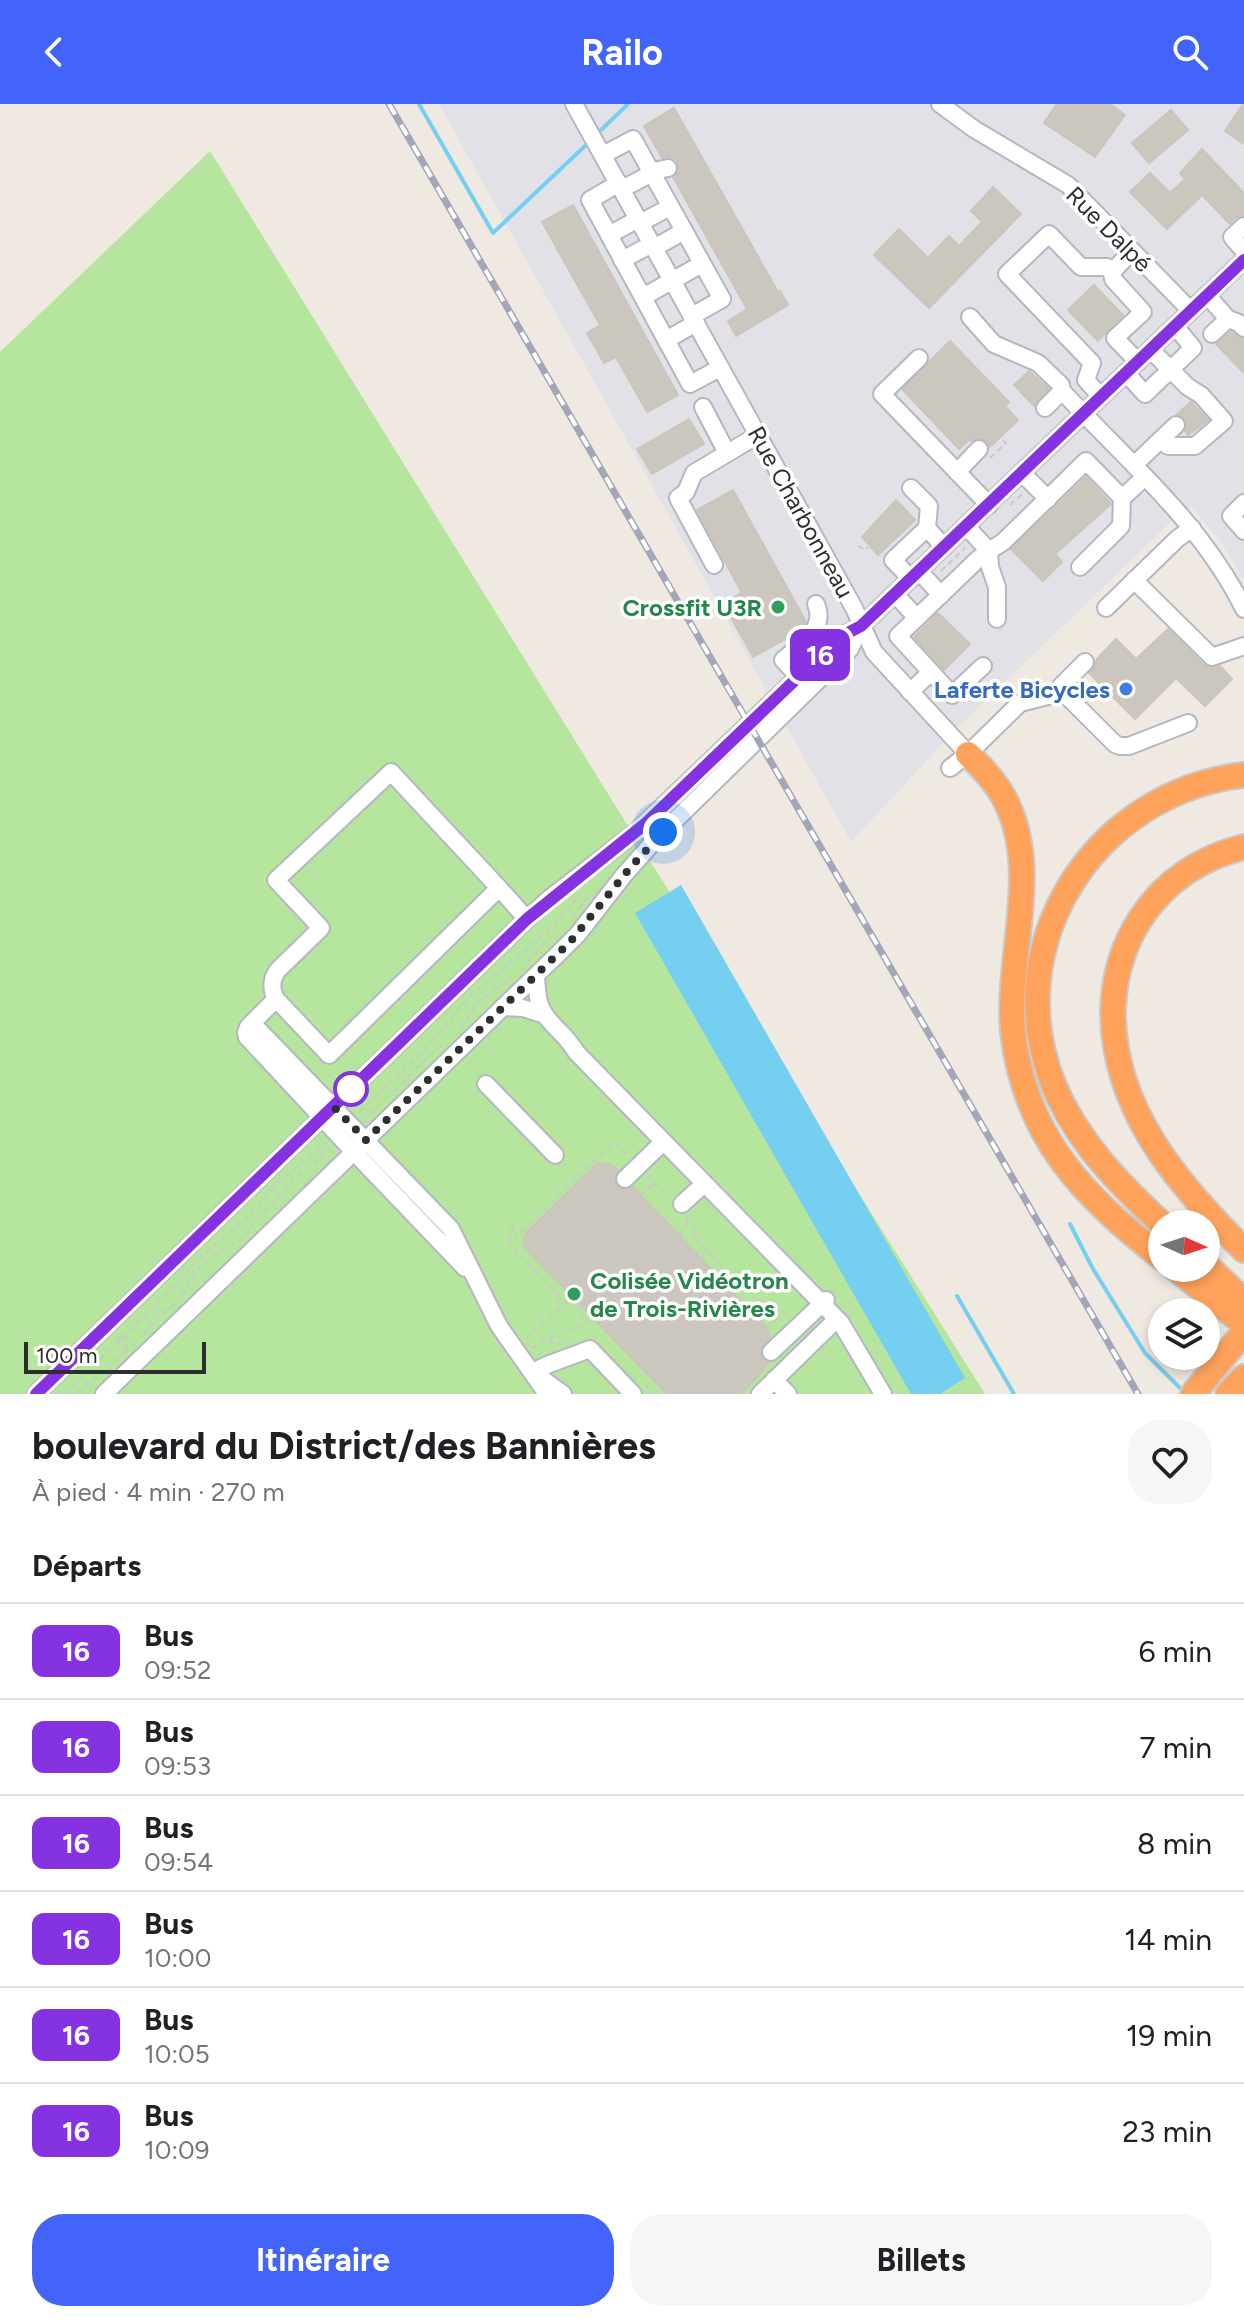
<!DOCTYPE html>
<html lang="fr">
<head>
<meta charset="utf-8">
<style>
	body { margin:0; font-family:Figtree,sans-serif; background:#f6f6f6; color:#202124; height:100vh; display:flex; flex-direction:column; font-size:30px; white-space:nowrap }
	* { box-sizing:border-box; margin:0 }
	p { font-size:26px; color:#757577 }
	.icon { flex:none; width:44px; height:44px; fill:none; stroke:currentColor; stroke-width:2; stroke-linecap:round; stroke-linejoin:round }
	.map { position:relative; height:1290px; overflow:hidden }
	.sheet { display:flex; flex-direction:column; background:#fff; flex:1 }
	.sheet>* { flex:none }
	.badge { padding:0 16px; border-radius:12px; font-size:28px; line-height:52px }
	.needle { width:52px; rotate:93deg }
	.tools { position:absolute; left:1148px; top:1106px; display:grid; gap:16px }
	.tools a { display:grid; place-items:center; width:72px; height:72px; border-radius:50%; background:#fff; box-shadow:0 4px 12px #0003; font-size:40px }
	.scale { position:absolute; left:24px; bottom:20px; width:182px; box-sizing:border-box; padding-left:8px; border:4px solid #2e2e2e; border-top:0; font-size:22px; line-height:28px; white-space:nowrap; color:#2e2e2e; -webkit-text-stroke:6px #fff; paint-order:stroke }
	.you { position:absolute; width:40px; height:40px; margin:-20px; border:6px solid #fff; border-radius:50%; background:#1a73e8; box-shadow:0 0 0 12px #1a73e833 }
	.map>.badge { position:absolute; translate:-50% -50%; box-shadow:0 0 0 4px #fff }
	h2 { padding:0 32px; font-size:30px; line-height:72px }
	.round { display:grid; place-items:center; flex:none; width:84px; height:84px; border-radius:32px; background:#f6f6f6 }
	.overview { display:flex; align-items:center; justify-content:space-between; height:136px; padding:0 32px }
	h1 { font-size:38px; font-weight:700; line-height:60px }
	.cta { display:flex; gap:16px; margin-top:auto; padding:16px 32px }
	.cta a { flex:1; height:92px; border-radius:32px; background:#4264fb; color:#fff; font-size:32px; font-weight:700; line-height:92px; text-align:center }
	.cta a+a { background:#f6f6f6; color:#202124 }
	ul { padding:0; list-style:none }
	li { display:flex; align-items:center; gap:24px; height:96px; padding:0 32px; border-top:2px solid #e0e0e0 }
	li div { flex:1 }
	li b { display:block; font-size:30px }
	li em { font-style:normal }
	li .badge { min-width:88px; font-weight:700; text-align:center }
	header { display:flex; justify-content:space-between; align-items:center; height:104px; padding:0 32px; background:#4264fb; color:#fff; font-size:36px; font-weight:700 }
	.map>svg:first-child { display:block }
</style>
</head>
<body>
<header><svg class="icon" aria-label="back" viewBox="0 0 24 24"><path d="M15 5l-7 7 7 7"/></svg>Railo<svg class="icon" aria-label="search" viewBox="0 0 24 24"><circle cx="10" cy="10" r="6"/><path d="M15 15l6 6"/></svg></header>
<div class="map">
<svg width="1244" height="1290" viewBox="0 0 1244 1290">
	<rect width="100%" height="100%" fill="#efe9e1"/>
	<path fill="#e3e1e8" d="M439 0H1244V475L1217 433 1191 402 1169 420 959 622 851 738Z"/>
	<path fill="#b6e59e" d="M210 47 623 714 985 1290H0V248Z"/>
	<path fill="#75cff0" d="M681 781 965 1274 940 1290H911L635 809Z"/>
	<g fill="none" stroke-linecap="round" stroke-linejoin="round">
		<g stroke="#75cff0" stroke-width="4">
			<path d="M419 0 493 129 586 41"/>
			<path d="M601 26 628 0"/>
			<path d="M1070 1120 1093 1165 1145 1249 1185 1289"/>
			<path d="M957 1192 1014 1290"/>
		</g>
	</g>
	<g fill="#cbc7bf" stroke="#cbc5ba" stroke-width="2">
		<path d="M1057 0H1110L1125 11 1095 53 1044 19Z"/>
		<path d="M1243 0H1244V40L1225 27Z"/>
		<path d="M674 4 778 188 780 187 788 201 736 232 728 217 747 205 673 73 679 67 677 57 671 53 662 54 644 22Z"/>
		<path d="M1171 6 1188 26 1149 59 1132 39Z"/>
		<path d="M1202 45 1244 89V111L1237 113 1230 120 1202 91 1167 125 1130 88 1150 69 1170 89 1185 75 1180 69Z"/>
		<path d="M993 83 1021 110 929 204 874 151 899 125 928 154 949 132 959 142 982 118 971 107Z"/>
		<path d="M573 101 678 291 647 308 616 253 604 259 587 229 600 221 542 118Z"/>
		<path d="M1094 181 1123 211 1098 237 1068 206Z"/>
		<path d="M1231 228 1244 235V269L1216 240Z"/>
		<path d="M950 237 1009 298 1005 302 1018 316 990 343 986 337 977 334 971 337 970 335 959 345 902 285Z"/>
		<path d="M1029 267 1049 285 1034 302 1014 281Z"/>
		<path d="M1191 298 1208 316 1188 331 1185 327 1186 318 1183 313 1177 310Z"/>
		<path d="M689 315 704 340 652 370 637 345Z"/>
		<path d="M1086 373 1111 400 1055 450 1062 458 1043 477 1011 445Z"/>
		<path d="M733 386 806 518 798 528 753 553 723 499 742 489 697 406Z"/>
		<path d="M896 396 915 416 878 451 862 433Z"/>
		<path d="M938 509 970 540 944 566 914 533Z"/>
		<path d="M1168 525 1204 561 1215 564 1220 562 1232 575 1205 602 1176 574 1135 615 1089 569 1095 562 1096 556 1116 535 1136 555Z"/>
		<path d="M603 1059 611 1061 618 1067 614 1077 618 1083 627 1086 633 1083 766 1223 770 1233 763 1241 760 1250 763 1255 768 1258 761 1269 740 1290H667L525 1144 523 1138 526 1129 596 1061Z"/>
	</g>
	<g fill="none" stroke-linecap="round" stroke-linejoin="round">
		<defs>
			<g id="minor">
				<path d="M574 0 854 504 874 548 968 650"/>
				<path d="M940 0 974 25 1068 81 1191 207"/>
				<path d="M603 51 633 35 722 195 692 212"/>
				<path d="M619 79 590 96 690 280 720 264"/>
				<path d="M622 85 658 66 668 64"/>
				<path d="M640 119 670 103"/>
				<path d="M1244 122 1232 133 1244 147"/>
				<path d="M609 131 638 115"/>
				<path d="M654 144 684 127"/>
				<path d="M1132 147 1112 168 1113 175 1143 208 1115 234 1138 258"/>
				<path d="M622 156 652 140"/>
				<path d="M1207 191 1228 215 1212 230"/>
				<path d="M643 193 702 160"/>
				<path d="M970 213 994 240 1038 259 1061 281 1062 287"/>
				<path d="M1228 215 1239 219 1244 224"/>
				<path d="M666 236 696 219"/>
				<path d="M1151 246 1188 283 1201 291 1224 317 1195 342H1168L1161 336"/>
				<path d="M919 254 882 290 989 401"/>
				<path d="M1126 269 1145 290 1193 244 1175 222"/>
				<path d="M1101 293 1086 276 1092 259 1007 170 1049 130 1081 163H1107L1112 168"/>
				<path d="M703 303 727 349"/>
				<path d="M1045 304 1062 287C1127 357 1201 418 1244 505"/>
				<path d="M1134 361 1176 321"/>
				<path d="M957 368 979 345"/>
				<path d="M1022 369 1048 395"/>
				<path d="M911 384 929 402 927 424"/>
				<path d="M1244 399 1231 412 1244 427"/>
				<path d="M966 422 989 447 1003 438 1086 357 1122 394 1145 373"/>
				<path d="M989 447 990 463 997 483V515"/>
				<path d="M714 461 678 394 686 388 694 369 758 331"/>
				<path d="M1080 463 1121 422 1122 394"/>
				<path d="M919 467 941 491"/>
				<path d="M911 475 893 456 927 424 944 443"/>
				<path d="M1134 476 1212 553 1244 542"/>
				<path d="M895 490 917 514"/>
				<path d="M1106 504 1177 435 1192 424"/>
				<path d="M931 568 952 591 983 562"/>
				<path d="M798 572 783 556C800 541 827 525 816 500"/>
				<path d="M910 588 931 568 898 532 977 456 989 447"/>
				<path d="M1059 590 1061 582 1085 558"/>
				<path d="M950 664 968 650 1020 599 1056 590 1066 591 1115 640 1120 642H1129L1188 619"/>
				<path d="M391 668 499 784 329 951 276 895C271 886 271 876 277 867L321 824 276 776Z"/>
				<path d="M499 784 527 815"/>
				<path d="M536 872C537 885 537 900 545 911 555 925 567 932 576 948L841 1219 883 1290"/>
				<path d="M276 895 248 923 246 929 247 933 354 1048 465 1164"/>
				<path d="M503 903 523 904 545 911"/>
				<path d="M252 919 451 1125 499 1222 547 1290"/>
				<path d="M486 980 555 1051"/>
				<path d="M625 1075 658 1043 665 1040"/>
				<path d="M682 1100 704 1080"/>
				<path d="M771 1248 826 1196"/>
				<path d="M533 1268 547 1261 590 1245 633 1290"/>
				<path d="M541 1274 563 1290"/>
				<path d="M774 1276 788 1290"/>
				<path d="M36 1290 527 815 550 794 637 727 840 533 861 522 1244 156"/>
				<path d="M104 1290 559 849 578 830 624 771 656 735 850 545 861 522"/>
				<path d="M760 1290 837 1215"/>
			</g>
			<g id="highway">
				<path d="M968 650C981 663 994 676 1003 692 1043 764 1006 850 1013 927 1024 1032 1083 1092 1162 1154"/>
				<path d="M1244 743C1202 753 1165 777 1141 814 1123 841 1114 874 1113 906 1112 1004 1178 1081 1244 1146"/>
				<path d="M1162 1120C1119 1080 1077 1037 1054 982 996 840 1095 688 1244 671"/>
				<path d="M1206 1161 1244 1197"/>
				<path d="M1175 1164 1244 1220"/>
				<path d="M1193 1290 1244 1228"/>
				<path d="M1228 1290 1244 1273"/>
			</g>
		</defs>
		<use href="#minor" stroke="#b4b7c1" stroke-width="20"/>
		<use href="#highway" stroke="#c9c9c9" stroke-width="28"/>
		<g stroke="#c9c9c9" stroke-width="2" stroke-dasharray="6 4" stroke-linecap="butt">
			<path d="M990 354 1006 339 1000 333"/>
			<path d="M1010 401 1023 389"/>
			<path d="M870 441 878 451"/>
			<path d="M858 442 865 446 868 443"/>
			<path d="M941 467 965 444"/>
			<path d="M572 813 588 793"/>
			<path d="M527 858 542 841 557 829"/>
			<path d="M460 924 481 895 512 874"/>
			<path d="M394 988 424 956 444 940"/>
			<path d="M359 1008 424 946 472 890 548 827 581 789"/>
			<path d="M362 1012 378 1004"/>
			<path d="M647 1072 667 1093"/>
			<path d="M641 1091 654 1079"/>
			<path d="M686 1112 697 1123 693 1132 758 1198 761 1196 781 1216"/>
			<path d="M665 1116 672 1108"/>
			<path d="M680 1132 689 1116"/>
			<path d="M510 1138 513 1119"/>
			<path d="M701 1154 708 1146"/>
			<path d="M182 1192 199 1164 214 1151 242 1135 258 1113 276 1097 291 1076 319 1056 328 1042"/>
			<path d="M571 1193 577 1199 584 1219"/>
			<path d="M562 1201 558 1196 559 1192 509 1140 613 1039H616L628 1051"/>
			<path d="M751 1206 758 1198"/>
			<path d="M768 1225 777 1214"/>
			<path d="M125 1231 135 1241"/>
			<path d="M143 1231 158 1212 175 1200"/>
			<path d="M117 1234 129 1247"/>
			<path d="M551 1234 553 1241 571 1236"/>
			<path d="M526 1235 572 1192"/>
			<path d="M532 1244 543 1236 595 1216"/>
			<path d="M645 1281 653 1290"/>
			<path d="M743 1287V1290"/>
			<path d="M495 1289 497 1287 501 1290"/>
			<path d="M64 1290 168 1189 197 1156 245 1116 277 1079 325 1039"/>
			<path d="M77 1290 127 1246"/>
		</g>
		<use href="#minor" stroke="#fff" stroke-width="16"/>
		<use href="#highway" stroke="#ffa35c" stroke-width="24"/>
		<defs>
			<path id="rail" d="M389 0 1138 1290"/>
		</defs>
		<use href="#rail" stroke="#a3a6b8" stroke-width="7"/>
		<use href="#rail" stroke="#fff" stroke-width="4" stroke-dasharray="12" stroke-linecap="butt"/>
	</g>
	<g fill="none" stroke-linecap="round" stroke-linejoin="round">
		<defs>
			<path id="line" d="M36 1290 527 815 645 720 840 533 861 522 1244 156"/>
		</defs>
		<use href="#line" stroke="#fff" stroke-width="18"/>
		<use href="#line" stroke="#8533e1" stroke-width="12"/>
		<path stroke="#2e2e2e" stroke-width="8" stroke-dasharray="0 14.4" d="M351 985 333 1002 366 1036 570 838 630 764 663 728"/>
	</g>
	<g fill="#2e9e5b" stroke="#fff" stroke-width="3">
		<circle cx="778" cy="503" r="8"/>
		<circle cx="574" cy="1190" r="8"/>
	</g>
	<circle fill="#3f7fe0" stroke="#fff" stroke-width="3" cx="1126" cy="585" r="8"/>
	<circle fill="#fff" stroke="#8533e1" stroke-width="4" cx="351" cy="985" r="16"/>
	<g text-anchor="middle" dominant-baseline="central" stroke-width="7" stroke-linejoin="round" paint-order="stroke">
		<g font-size="24" fill="#2e2e2e" stroke="#fff">
			<text transform="translate(1109 125) rotate(45)">Rue Dalpé</text>
			<text transform="translate(801 408) rotate(61)">Rue Charbonneau</text>
		</g>
		<g font-size="24" font-weight="bold" fill="#27864d" stroke="#fff" text-anchor="end">
			<text x="762" y="503">Crossfit U3R</text>
			<text x="590" y="1176" text-anchor="start">Colisée Vidéotron<tspan x="590" dy="28">de Trois-Rivières</tspan></text>
		</g>
		<g font-size="24" font-weight="bold" fill="#366cbe" stroke="#fff" text-anchor="end">
			<text x="1110" y="585">Laferte Bicycles</text>
		</g>
	</g>
</svg>
<div class="tools">
<a><svg class="needle" viewBox="-14 -14 28 28"><path d="M0-13l5 13h-10z" fill="#e53935"/><path d="M0 13l5-13h-10z" fill="#757577"/></svg></a>
<a><svg class="icon" aria-label="layers" viewBox="0 0 24 24"><path d="M12 4l9 5-9 5-9-5zM3 14l9 5 9-5"/></svg></a>
</div>
<div class="scale">100 m</div>
<div class="you" style="left:663px;top:728px"></div>
<b class="badge" style="left:820px;top:551px;background:#8533e1;color:#fff">16</b>
</div>
<section class="sheet">
<div class="overview"><div><h1>boulevard du District/des Bannières</h1><p>À pied · 4 min · 270 m</p></div><a class="round"><svg class="icon" aria-label="heart" viewBox="0 0 24 24"><path d="M12 20l-8-8c-3-5 5-10 8-4 3-6 11-1 8 4z"/></svg></a></div>
<h2>Départs</h2>
<ul>
<li><span class="badge" style="background:#8533e1;color:#fff">16</span><div><b>Bus</b><p>09:52</p></div><em>6 min</em></li>
<li><span class="badge" style="background:#8533e1;color:#fff">16</span><div><b>Bus</b><p>09:53</p></div><em>7 min</em></li>
<li><span class="badge" style="background:#8533e1;color:#fff">16</span><div><b>Bus</b><p>09:54</p></div><em>8 min</em></li>
<li><span class="badge" style="background:#8533e1;color:#fff">16</span><div><b>Bus</b><p>10:00</p></div><em>14 min</em></li>
<li><span class="badge" style="background:#8533e1;color:#fff">16</span><div><b>Bus</b><p>10:05</p></div><em>19 min</em></li>
<li><span class="badge" style="background:#8533e1;color:#fff">16</span><div><b>Bus</b><p>10:09</p></div><em>23 min</em></li>
</ul>
<div class="cta"><a>Itinéraire</a><a>Billets</a></div>
</section>
</body>
</html>
